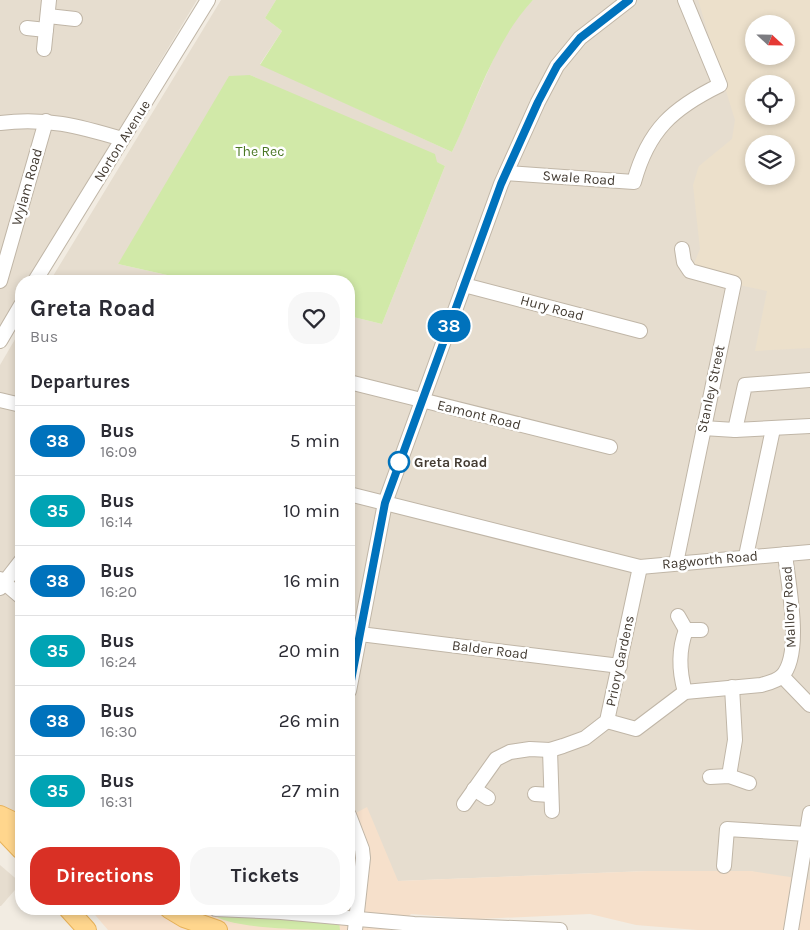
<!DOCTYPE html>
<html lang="en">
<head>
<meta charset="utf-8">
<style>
	body { margin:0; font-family:Karla,sans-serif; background:#f7f7f7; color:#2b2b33; height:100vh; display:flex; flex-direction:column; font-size:19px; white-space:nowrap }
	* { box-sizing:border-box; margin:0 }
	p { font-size:16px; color:#7c7c81 }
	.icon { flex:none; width:28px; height:28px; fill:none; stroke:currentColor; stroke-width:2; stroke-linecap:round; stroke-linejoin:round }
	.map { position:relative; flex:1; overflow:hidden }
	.side { position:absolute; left:15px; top:275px; width:340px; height:640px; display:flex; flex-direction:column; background:#fff; border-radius:20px; box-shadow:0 2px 8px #0003 }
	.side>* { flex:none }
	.badge { padding:0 10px; border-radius:16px; font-size:18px; line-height:32px }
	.needle { width:32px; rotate:112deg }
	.fabs { position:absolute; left:745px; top:15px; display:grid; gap:10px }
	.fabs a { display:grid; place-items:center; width:50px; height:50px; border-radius:50%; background:#fff; box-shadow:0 2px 8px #0003; font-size:25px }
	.map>.badge { position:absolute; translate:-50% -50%; box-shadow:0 0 0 2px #fff }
	h2 { padding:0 15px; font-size:19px; line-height:45px }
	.round { display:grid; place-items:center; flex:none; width:52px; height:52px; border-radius:20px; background:#f7f7f7 }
	.summary { display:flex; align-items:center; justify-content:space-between; height:85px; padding:0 15px }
	h1 { font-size:24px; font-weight:700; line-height:38px }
	.action { display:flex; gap:10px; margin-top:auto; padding:10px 15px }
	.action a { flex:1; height:58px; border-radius:20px; background:#d93025; color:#fff; font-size:20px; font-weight:700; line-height:58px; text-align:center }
	.action a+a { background:#f7f7f7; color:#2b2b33 }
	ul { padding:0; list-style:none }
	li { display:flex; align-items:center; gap:15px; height:70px; padding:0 15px; border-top:1px solid #e1e1e2 }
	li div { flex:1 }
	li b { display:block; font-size:19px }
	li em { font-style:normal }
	li .badge { min-width:55px; font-weight:700; text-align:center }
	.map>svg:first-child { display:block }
</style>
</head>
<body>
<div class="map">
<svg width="810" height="930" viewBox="0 0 810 930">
	<rect width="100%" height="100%" fill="#f2ece2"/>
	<g fill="#e6ddcf" fill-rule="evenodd">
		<path d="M0 0H197L28 281H21V293L0 328Z"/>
		<path d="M221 0H276L265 18 282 31 260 64 452 152 497 51 517 17 533 0H810V891L751 871H647L398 881 352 815 349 872V316L382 324 445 166 250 75 118 264 194 281H50ZM754 24H786V56H754ZM754 84H786V116H754ZM754 144H786V176H754Z"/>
		<path d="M21 329V818L0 805V365Z"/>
		<path d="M0 865 21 883 1 906H0Z"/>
	</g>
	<path fill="#f6e0cb" d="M367 807 398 881 647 871H751L810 880V930H697L636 925 590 914 477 919 411 914 396 930H108L90 909H349L352 815Z"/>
	<path fill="#ece0cb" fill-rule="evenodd" d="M698 0H810V348L755 351 767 291 724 282 693 266 700 249 693 185 697 172 699 166 732 139 735 120ZM754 24H786V56H754ZM754 84H786V116H754ZM754 144H786V176H754Z"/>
	<g fill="#d1e9a8">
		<path d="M276 0H533C495 40 476 102 452 152L260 65 282 31 265 18Z"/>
		<path d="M250 75 435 154 437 162 445 166 382 324 349 316V281H194L118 264 229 76Z"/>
		<path d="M218 912 339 921 340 930C315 930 237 929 217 917Z"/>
	</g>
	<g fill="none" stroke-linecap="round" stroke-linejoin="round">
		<defs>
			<g id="minor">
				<path d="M48 16 75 19"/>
				<path d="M27 28 46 30"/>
				<path d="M44 49 49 0"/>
				<path d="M0 123C45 117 79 126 122 139"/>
				<path d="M506 173 634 182C648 130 673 108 720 85L685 0"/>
				<path d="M0 281 46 121"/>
				<path d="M35 281 208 0"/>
				<path d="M464 285 640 331"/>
				<path d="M0 341 21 305"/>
				<path d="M349 382 610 447"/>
				<path d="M0 400 21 405"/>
				<path d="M703 428 735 430 810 426"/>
				<path d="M735 430 745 385 810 380"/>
				<path d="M349 494 640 567 810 552"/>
				<path d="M746 556 773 429"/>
				<path d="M676 563 734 283 690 271 684 262 682 249"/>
				<path d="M0 579 21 597"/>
				<path d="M0 588 21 561"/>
				<path d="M678 616 686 630H701"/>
				<path d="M360 634 620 666"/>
				<path d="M782 676 810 705"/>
				<path d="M349 691 385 503 501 184 538 102 557 66 580 38 629 0"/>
				<path d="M685 692C679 671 678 651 686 630"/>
				<path d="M607 721 636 729 685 692 761 685C768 683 777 681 782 676 803 654 788 583 785 554"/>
				<path d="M550 750 552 811"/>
				<path d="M729 776 735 740 732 687"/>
				<path d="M710 777 729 776 749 783"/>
				<path d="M474 789 488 798"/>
				<path d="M535 794 550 795"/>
				<path d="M464 804 496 759 510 752 530 749 550 750 563 746 585 738 607 721 640 567"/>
				<path d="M349 815 362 849 363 858 355 930"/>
				<path d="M724 866 727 829 807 834"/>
				<path d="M216 909 281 912 414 924 560 930"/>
				<path d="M791 930 810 813"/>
			</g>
			<g id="major">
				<path d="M0 815 21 825"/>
				<path d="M0 828 21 850"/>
				<path d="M68 909 87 930"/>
				<path d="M169 909 184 918 218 930"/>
			</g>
		</defs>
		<use href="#minor" stroke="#c0b6a7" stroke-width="16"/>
		<use href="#major" stroke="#e8b259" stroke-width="20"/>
		<use href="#minor" stroke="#fff" stroke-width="14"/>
		<use href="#major" stroke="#ffd68d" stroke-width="18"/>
	</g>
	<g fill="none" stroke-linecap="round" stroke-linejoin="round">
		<defs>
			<path id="line" d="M349 691 385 503 501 184 538 102 557 66 580 38 629 0"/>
		</defs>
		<use href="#line" stroke="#fff" stroke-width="11"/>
		<use href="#line" stroke="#0072bc" stroke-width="8"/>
	</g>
	<circle fill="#fff" stroke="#0072bc" stroke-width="2.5" cx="399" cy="462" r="10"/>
	<g text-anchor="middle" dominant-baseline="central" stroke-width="5" stroke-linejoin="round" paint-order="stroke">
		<g font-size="14" fill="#433b32" stroke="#fff">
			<text transform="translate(122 141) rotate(-58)">Norton Avenue</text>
			<text transform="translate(579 178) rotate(4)">Swale Road</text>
			<text transform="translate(27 187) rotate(-74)">Wylam Road</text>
			<text transform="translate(552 308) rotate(15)">Hury Road</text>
			<text transform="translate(711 389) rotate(-78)">Stanley Street</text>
			<text transform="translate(479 415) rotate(14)">Eamont Road</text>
			<text transform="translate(710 560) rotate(-5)">Ragworth Road</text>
			<text transform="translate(789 607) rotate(-93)">Mallory Road</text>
			<text transform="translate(490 650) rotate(7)">Balder Road</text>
			<text transform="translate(620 661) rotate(-78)">Priory Gardens</text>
		</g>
		<g font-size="14" fill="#4a7724" stroke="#fff">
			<text x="260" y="151">The Rec</text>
		</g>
		<g font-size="14" font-weight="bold" fill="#433b32" stroke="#fff" text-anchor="start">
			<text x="414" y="462">Greta Road</text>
		</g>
	</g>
</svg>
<div class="fabs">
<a><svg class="needle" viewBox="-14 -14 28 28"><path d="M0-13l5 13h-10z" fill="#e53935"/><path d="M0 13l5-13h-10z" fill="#7c7c81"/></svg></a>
<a><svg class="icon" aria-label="locate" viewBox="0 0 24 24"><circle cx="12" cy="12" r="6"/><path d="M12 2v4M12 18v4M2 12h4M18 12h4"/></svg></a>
<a><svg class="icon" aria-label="layers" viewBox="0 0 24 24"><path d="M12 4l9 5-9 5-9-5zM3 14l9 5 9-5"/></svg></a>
</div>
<b class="badge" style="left:449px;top:326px;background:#0072bc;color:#fff">38</b>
<section class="side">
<div class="summary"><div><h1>Greta Road</h1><p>Bus</p></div><a class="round"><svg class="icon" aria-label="heart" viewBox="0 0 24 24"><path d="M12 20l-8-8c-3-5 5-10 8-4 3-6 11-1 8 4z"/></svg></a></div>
<h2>Departures</h2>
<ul>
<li><span class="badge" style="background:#0072bc;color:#fff">38</span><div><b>Bus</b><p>16:09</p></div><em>5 min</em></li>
<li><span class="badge" style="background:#00a3b4;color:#fff">35</span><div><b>Bus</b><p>16:14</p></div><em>10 min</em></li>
<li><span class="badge" style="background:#0072bc;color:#fff">38</span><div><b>Bus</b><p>16:20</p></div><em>16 min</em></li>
<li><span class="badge" style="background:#00a3b4;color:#fff">35</span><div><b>Bus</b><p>16:24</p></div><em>20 min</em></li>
<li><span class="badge" style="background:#0072bc;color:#fff">38</span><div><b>Bus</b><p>16:30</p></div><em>26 min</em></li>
<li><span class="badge" style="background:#00a3b4;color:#fff">35</span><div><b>Bus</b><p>16:31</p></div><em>27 min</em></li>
</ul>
<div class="action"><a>Directions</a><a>Tickets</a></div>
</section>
</div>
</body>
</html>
